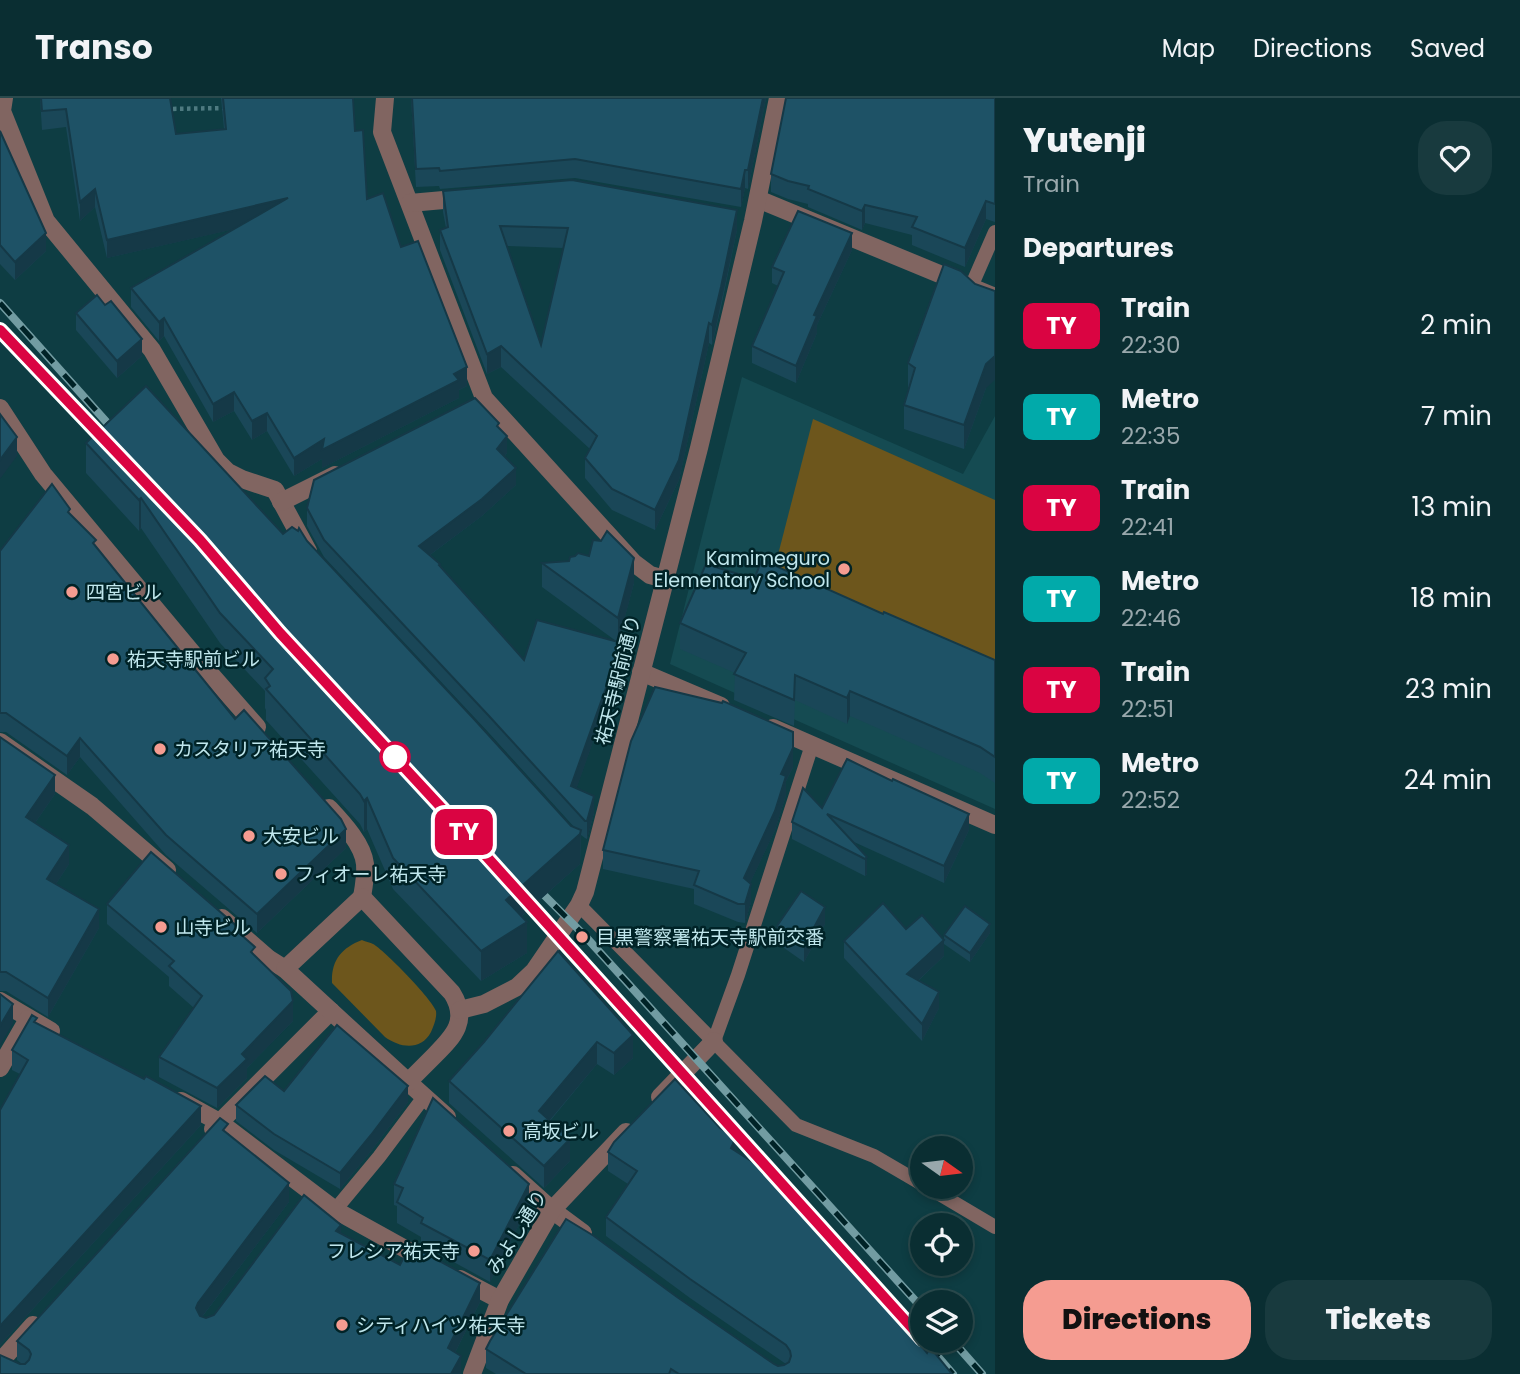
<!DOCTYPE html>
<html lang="en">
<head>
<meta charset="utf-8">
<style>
	body { margin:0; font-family:Poppins,"Noto Sans JP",sans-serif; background:#183a3e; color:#f1f3f6; height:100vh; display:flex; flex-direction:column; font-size:26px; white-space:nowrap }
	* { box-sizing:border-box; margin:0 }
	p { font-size:23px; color:#99a8ac }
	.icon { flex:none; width:38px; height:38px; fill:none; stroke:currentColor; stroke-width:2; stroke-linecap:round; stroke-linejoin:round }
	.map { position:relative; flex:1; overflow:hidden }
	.sheet { display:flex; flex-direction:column; background:#0a2e32; width:525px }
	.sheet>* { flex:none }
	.badge { padding:0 14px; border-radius:10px; font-size:24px; line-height:46px }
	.needle { width:46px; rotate:104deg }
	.fabs { position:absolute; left:910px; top:1038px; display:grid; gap:14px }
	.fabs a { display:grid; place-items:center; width:63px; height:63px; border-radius:50%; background:#0a2e32; box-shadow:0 4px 10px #0003,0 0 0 2px #2a4a4d; font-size:35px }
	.map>.badge { position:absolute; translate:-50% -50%; box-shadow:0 0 0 4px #fff }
	h2 { padding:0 28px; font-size:26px; line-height:63px }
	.round { display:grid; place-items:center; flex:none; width:74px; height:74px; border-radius:28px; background:#183a3e }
	.summary { display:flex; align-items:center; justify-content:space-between; height:119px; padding:0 28px }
	h1 { font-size:33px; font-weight:800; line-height:52px }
	.cta { display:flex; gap:14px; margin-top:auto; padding:14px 28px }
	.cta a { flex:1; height:80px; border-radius:28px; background:#f59c91; color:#111; font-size:28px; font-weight:800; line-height:80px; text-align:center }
	.cta a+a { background:#183a3e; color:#f1f3f6 }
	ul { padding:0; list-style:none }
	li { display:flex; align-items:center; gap:21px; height:91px; padding:0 28px }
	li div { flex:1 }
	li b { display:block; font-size:26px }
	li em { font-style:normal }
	li .badge { min-width:77px; font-weight:700; text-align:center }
	header { display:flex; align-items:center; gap:42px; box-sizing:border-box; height:98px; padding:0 35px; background:#0a2e32; border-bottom:2px solid #2a4a4d }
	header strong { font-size:33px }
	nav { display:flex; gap:38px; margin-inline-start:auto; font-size:24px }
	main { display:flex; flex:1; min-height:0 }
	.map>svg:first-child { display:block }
</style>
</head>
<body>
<header>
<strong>Transo</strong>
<nav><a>Map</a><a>Directions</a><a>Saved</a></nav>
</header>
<main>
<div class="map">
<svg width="995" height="1276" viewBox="0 0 995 1276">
	<rect width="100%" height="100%" fill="#0e3d43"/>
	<path fill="#154b52" d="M742 279 963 376 995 318V711L670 566Z"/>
	<g fill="#6d561c">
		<path d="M813 321 995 402V577L772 480Z"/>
		<path d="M362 842C364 843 371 845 373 846 383 851 433 902 436 913 437 920 434 927 431 934 421 953 400 950 385 939L332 885C331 863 341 850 362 842Z"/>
	</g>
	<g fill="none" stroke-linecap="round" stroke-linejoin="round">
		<path stroke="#4e7a80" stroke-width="4.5" stroke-dasharray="3.5 3.5" stroke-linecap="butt" d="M166 11 227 10"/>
		<g stroke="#816561" stroke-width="14">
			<path d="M971 189 995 134"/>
			<path d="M579 807 796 1027 874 1058 922 1086"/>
			<path d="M714 943 738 877 812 647"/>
			<path d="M926 1088 995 1129"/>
			<path d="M335 1112 379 1059 424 999"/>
		</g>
		<g stroke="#816561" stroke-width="18">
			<path d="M4 0 2 13 46 123 152 252 216 362 228 374 242 381 275 392 308 453"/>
			<path d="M385 0 382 34 484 300 634 465 650 477 665 481"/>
			<path d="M758 101 995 199"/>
			<path d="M410 105 466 100"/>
			<path d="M0 310 43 376 199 563 257 629"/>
			<path d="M281 404 335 377"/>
			<path d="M641 574 721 608"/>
			<path d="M773 630 995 727"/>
			<path d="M0 644 92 708 167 772"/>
			<path d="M329 710C342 724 363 746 365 766 366 777 364 788 362 799"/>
			<path d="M222 820 269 861 285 871"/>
			<path d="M0 903 51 933"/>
			<path d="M0 970 28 921"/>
			<path d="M408 984 447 1019"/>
			<path d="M660 999 714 943"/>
			<path d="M181 1003 219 1024 335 1112 427 1163"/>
			<path d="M213 1031 331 913"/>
			<path d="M513 1077 552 1112 583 1135"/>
			<path d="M460 1181 500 1202"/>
			<path d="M0 1264 33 1227"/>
			<path d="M472 1276 500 1202 552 1112 626 1034"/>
		</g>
		<g stroke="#816561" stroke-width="18">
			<path d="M362 799 452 895C469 922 454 938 435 957 426 966 417 975 408 984L285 871Z"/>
			<path d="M460 912 484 906 517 889 534 873 579 807 585 794 699 350 753 123 778 0"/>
		</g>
		<defs>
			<g id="rail">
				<path d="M0 205 119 338"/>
				<path d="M0 232 110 348"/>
				<path d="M532 785 585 838 922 1210"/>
				<path d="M519 795 922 1241"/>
				<path d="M952 1242 982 1276"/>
				<path d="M928 1247 953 1276"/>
			</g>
		</defs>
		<use href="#rail" stroke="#729ca2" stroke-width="8"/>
		<use href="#rail" stroke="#002327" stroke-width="5" stroke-dasharray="16" stroke-linecap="butt"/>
	</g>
	<g fill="#1a4758" fill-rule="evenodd">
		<path d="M40 0H170L176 36 224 31 221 0H353L355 33 367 101 401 149 467 288 459 292V300L322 370V361L294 378 267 333 252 342 234 313 213 324 164 238 159 243 131 209V190L234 131 107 160 95 109 80 123 66 29 42 32Z"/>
		<path d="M411 0H766L748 91 745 90 741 109 575 80 440 91 439 88 416 89Z"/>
		<path d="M995 0V124L986 121 965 169 912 147V137L865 125 862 132 808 109V106L788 101 771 94V76Z"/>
		<path d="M0 33 46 153 15 182 0 166Z"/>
		<path d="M443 93 737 132 721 209 712 247 709 245 679 382 655 432 612 412 585 380V360L590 351 501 269 487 276 440 152V132L446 130 443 114ZM507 148 563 150 541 247Z"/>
		<path d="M852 152 817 227V235L796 285 752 265V248L778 188 772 185V169Z"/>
		<path d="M76 215 142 258 117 280 76 232Z"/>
		<path d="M908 265 986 290 964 351 904 331V307L909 290 908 289Z"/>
		<path d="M499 330 507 355 505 358 516 387 482 418 430 457 524 562 616 543 542 489V465L634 485 618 544 622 562 576 691 594 715 587 741 585 740 581 737 580 766 521 819 527 855 481 883 393 791 367 731 364 734 360 726 266 622V612L265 610V593L220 545 141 430 139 433 86 375V345L283 436 307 443 571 728 575 730 489 635 324 459 307 428V410Z"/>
		<path d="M70 416 235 621 346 750 257 835 166 757 80 659 67 677 6 634H0V453Z"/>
		<path d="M754 481 883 516 995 562V685L980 675 850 618 847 626 795 602 794 628 734 602 735 575 680 551V525Z"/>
		<path d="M0 639 55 696 35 725 69 766 56 786 99 830 48 919 6 893H0Z"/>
		<path d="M793 669 786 683V697L775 732 750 785 751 804 745 825 738 824 694 806V791L603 771V752Z"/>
		<path d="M822 710 969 732 944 785 854 744 867 759V776L865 778 792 741V724Z"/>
		<path d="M107 806 240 836 255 858 293 923 247 970V980L217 1010 159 979V959L194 910 169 888V879L107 826Z"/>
		<path d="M825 826 804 864 777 845V828Z"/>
		<path d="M906 831 944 841V837L990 835 970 864 944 846V858L919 882 939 910 922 943 844 860V843Z"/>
		<path d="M558 853 633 960 614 977 597 966 550 1023 570 1063 544 1090 449 1005V983L484 944Z"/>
		<path d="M37 925 201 1027 0 1247V1012L20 976 12 972V952Z"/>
		<path d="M284 993 408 1004 371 1053 340 1091 274 1052 236 1023V1007Z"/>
		<path d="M228 1035 289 1104 202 1219 206 1220 214 1217 341 1136 400 1167 480 1204 455 1255 461 1276 20 1266H22L17 1262V1243Z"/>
		<path d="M736 1053 818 1131 927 1255 952 1276H496L486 1270V1251L677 1199 774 1266 778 1268 786 1266 690 1200 606 1138V1119L628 1086 608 1073V1054Z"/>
		<path d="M394 1086 529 1107 490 1184 421 1146V1139L397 1125V1108L394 1107Z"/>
	</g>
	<g fill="#153947">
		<path d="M763 0H766L748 91V72Z"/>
		<path d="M745 72V90L741 109V91Z"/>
		<path d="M95 91V109L80 123V104Z"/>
		<path d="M288 100V119L107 160V142Z"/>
		<path d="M986 103V121L965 169V150Z"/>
		<path d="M865 107V125L862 132V113Z"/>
		<path d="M737 112V132L712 247V227Z"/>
		<path d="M46 135V153L15 182V164Z"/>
		<path d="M852 135V152L817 227V235L796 285V268L814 217Z"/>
		<path d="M164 220V238L159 243V224Z"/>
		<path d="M709 225V245L679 382 655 432V412Z"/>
		<path d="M142 241V258L117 280V263Z"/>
		<path d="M501 248V269L487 276V256Z"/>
		<path d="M995 258V282L986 290 964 351V327L986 266Z"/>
		<path d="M467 269V288L459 292V300L322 370V361L294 378V360L324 341Z"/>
		<path d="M234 294V313L213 324V306Z"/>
		<path d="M267 315V333L252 342V323Z"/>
		<path d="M507 338V355L497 368V351Z"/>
		<path d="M17 339V358L0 381V362Z"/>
		<path d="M516 370V387L482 418 419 465V448Z"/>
		<path d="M141 400V430L139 433V402Z"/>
		<path d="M634 460V485L618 545V520Z"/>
		<path d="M622 545V562L571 706V688Z"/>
		<path d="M850 593V618L847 626V600Z"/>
		<path d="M793 634V669L786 683V697L775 732 744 798V780L781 676Z"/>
		<path d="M80 640V659L67 677V658Z"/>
		<path d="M55 677V696L26 738V719Z"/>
		<path d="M594 698V715L587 741V723Z"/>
		<path d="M367 700V731L364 734V703Z"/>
		<path d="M969 716V732L944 785V768Z"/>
		<path d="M346 731V750L257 835V816Z"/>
		<path d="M581 732 580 766 506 832V802Z"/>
		<path d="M69 747V766L47 800V781Z"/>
		<path d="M867 759V776L865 778V761Z"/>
		<path d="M751 786V804L745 825V806Z"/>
		<path d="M825 809V826L804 864V848Z"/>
		<path d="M99 811V830L48 919V900Z"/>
		<path d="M527 824V855L481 883V853Z"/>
		<path d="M990 826V835L970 864V855Z"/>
		<path d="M944 842V858L907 893V876Z"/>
		<path d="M939 894V910L922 943V926Z"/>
		<path d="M293 903V923L247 970V980L217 1010V990L242 956Z"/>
		<path d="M13 906V925L0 947V928Z"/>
		<path d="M633 937V960L614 977V955Z"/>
		<path d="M597 944V966L539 1035V1013Z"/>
		<path d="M408 988V1004L371 1053 340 1091V1075Z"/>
		<path d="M201 1008V1027L0 1247V1228Z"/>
		<path d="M736 1039V1059L731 1050Z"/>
		<path d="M570 1041V1063L544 1090V1068Z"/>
		<path d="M289 1085V1104L198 1224 196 1210 198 1205Z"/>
		<path d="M529 1086V1107L490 1184V1162Z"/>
		<path d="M341 1127V1146L336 1133Z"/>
		<path d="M480 1185V1204L448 1269V1250Z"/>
		<path d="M461 1258V1276H451Z"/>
	</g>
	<g fill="#1e5266" stroke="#153947" stroke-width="2" fill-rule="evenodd">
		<path d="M41 0H170L176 36 226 31 223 0H353L355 33 363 32 367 101 383 95 401 149 418 143 467 269 454 276 459 282 322 352 324 341 294 360 267 315 252 323 234 294 213 306 164 220 159 224 131 190 288 100 107 142 95 91 80 104 66 11 42 13Z"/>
		<path d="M412 0H763L748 72H745L741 91 575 61 440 73 439 70 416 71Z"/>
		<path d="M786 0H995V106L986 103 965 150 912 129 917 119 865 107 862 113 808 91 809 88 788 83 771 76Z"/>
		<path d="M0 33 46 135 15 164 0 147Z"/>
		<path d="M572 82 737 112 721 189 712 227 709 225 679 362 655 412 612 391 585 360 597 338 501 248 487 256 440 132 448 129 443 93ZM500 128 568 130 541 247Z"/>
		<path d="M798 113 852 135 814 217 817 218 796 268 752 248 784 174 772 169Z"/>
		<path d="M944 166 961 173 975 186 995 193V258L986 266 964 327 904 307 915 270 908 265Z"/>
		<path d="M97 197 105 207 111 203 142 241 117 263 76 215Z"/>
		<path d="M146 288 283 436 292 429 298 433 299 430 307 443 473 620 571 728 581 732 580 736 506 802 527 824 481 853 393 760 367 700 364 703 360 696 266 591 270 588 265 580 273 571 220 515 141 400 139 402 86 345Z"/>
		<path d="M475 300 499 325 497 328 507 338 497 351 516 370 482 401 419 448 440 466 439 467 524 562 537 522 622 545 571 688 594 698 587 723H585L489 618 324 442 307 410 314 382Z"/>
		<path d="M0 316 17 339 0 362Z"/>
		<path d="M52 386 70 411 68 414 96 442 93 445 235 621 244 612 341 721 346 731 257 816 166 737 80 640 67 658 6 615H0V453Z"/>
		<path d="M607 433 634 460 618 520 542 465 569 463 570 459 575 458 578 455 589 458 593 442 601 443Z"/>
		<path d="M762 462 883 516 884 514 995 562V659L980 649 850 593 847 600 795 577 794 602 734 576 746 555 680 525 706 466 754 481Z"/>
		<path d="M655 589 722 605 723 603 793 634V650L781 676 786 678 775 713 744 780 751 786 745 806H738L694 787 699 773 603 752 631 643Z"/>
		<path d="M0 639 55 677 26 719 69 747 47 781 99 811 48 900 6 874H0Z"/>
		<path d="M847 661 892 683 893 681 969 716 944 768 827 716 867 759 865 761 792 724 803 690 822 710Z"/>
		<path d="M151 754 240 831 238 834 255 849 251 854 291 893 293 903 242 956 247 961 217 990 159 959 202 898 169 868 174 863 107 806Z"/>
		<path d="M801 793 825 809 804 848 777 828Z"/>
		<path d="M883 805 906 831 922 817 944 842 907 876 939 894 922 926 844 843Z"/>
		<path d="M965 808 990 826 970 855 944 837Z"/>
		<path d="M558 853 633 937 614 955 597 944 539 1013 570 1041 544 1068 449 983 484 944Z"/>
		<path d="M0 896 13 906 0 928Z"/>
		<path d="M32 917 37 920 34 924 144 981 146 978 201 1008 0 1228V1012L28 962 12 952Z"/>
		<path d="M337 927 408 988 371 1037 340 1075 274 1036 236 1007 265 978 284 993Z"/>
		<path d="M675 981 720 1030 736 1039 731 1050 775 1078 818 1129V1130L894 1215 927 1255 930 1249 952 1276H679L671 1271 669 1276H526L486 1251 490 1243 566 1121 594 1138 677 1199 774 1266 778 1268 784 1267 789 1264 791 1258 790 1253 786 1247 690 1181 606 1119 637 1073 608 1054 614 1044Z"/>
		<path d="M433 1000 529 1086 490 1162 421 1125 423 1120 397 1104 403 1090 394 1086Z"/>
		<path d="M220 1020 228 1026 223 1032 289 1085 198 1205 196 1210 200 1218 206 1220 214 1217 304 1097 341 1127 336 1133 400 1167 410 1147 480 1185 448 1250 461 1258 451 1276H0V1257L20 1266H25L29 1262 31 1256 29 1252 17 1243Z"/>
	</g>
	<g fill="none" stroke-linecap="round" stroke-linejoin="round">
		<defs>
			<path id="line" d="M0 232 200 442 280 535 487 759 922 1241"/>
		</defs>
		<use href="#line" stroke="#fff" stroke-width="16"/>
		<use href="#line" stroke="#da0442" stroke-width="10"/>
	</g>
	<g fill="#f59c91" stroke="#002327" stroke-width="2.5">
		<circle cx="844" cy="471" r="7"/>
		<circle cx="72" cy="494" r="7"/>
		<circle cx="113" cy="561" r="7"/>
		<circle cx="160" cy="651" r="7"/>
		<circle cx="249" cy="738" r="7"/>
		<circle cx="281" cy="776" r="7"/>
		<circle cx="161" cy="829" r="7"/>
		<circle cx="582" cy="839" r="7"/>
		<circle cx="509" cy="1033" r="7"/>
		<circle cx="474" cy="1153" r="7"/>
		<circle cx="342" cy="1227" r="7"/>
	</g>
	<circle fill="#fff" stroke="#da0442" stroke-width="3.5" cx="395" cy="659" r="14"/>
	<g text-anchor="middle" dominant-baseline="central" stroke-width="5" stroke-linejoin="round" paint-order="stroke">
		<g font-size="19" fill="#c0e7ed" stroke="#002327" text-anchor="start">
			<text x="830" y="460" text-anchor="end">Kamimeguro<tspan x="830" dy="22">Elementary School</tspan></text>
			<text x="86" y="494">四宮ビル</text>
			<text x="127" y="561">祐天寺駅前ビル</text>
			<text x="174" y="651">カスタリア祐天寺</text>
			<text x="263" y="738">大安ビル</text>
			<text x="295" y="776">フィオーレ祐天寺</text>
			<text x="175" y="829">山寺ビル</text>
			<text x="596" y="839">目黒警察署祐天寺駅前交番</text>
			<text x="523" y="1033">高坂ビル</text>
			<text x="460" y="1153" text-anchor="end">フレシア祐天寺</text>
			<text x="356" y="1227">シティハイツ祐天寺</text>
		</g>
		<g font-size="19" fill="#c0e7ed" stroke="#002327">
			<text transform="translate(618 582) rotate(-76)">祐天寺駅前通り</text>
			<text transform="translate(517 1134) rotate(-58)">みよし通り</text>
		</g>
	</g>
</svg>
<div class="fabs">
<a><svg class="needle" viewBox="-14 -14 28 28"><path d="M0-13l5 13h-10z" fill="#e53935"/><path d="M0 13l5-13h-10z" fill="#99a8ac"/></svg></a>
<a><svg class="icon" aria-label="locate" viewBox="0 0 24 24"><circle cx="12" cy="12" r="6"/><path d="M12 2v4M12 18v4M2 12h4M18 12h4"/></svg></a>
<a><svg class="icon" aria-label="layers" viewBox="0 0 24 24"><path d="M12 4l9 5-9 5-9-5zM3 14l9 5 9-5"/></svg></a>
</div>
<b class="badge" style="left:464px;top:734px;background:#da0442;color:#fff">TY</b>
</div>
<section class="sheet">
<div class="summary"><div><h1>Yutenji</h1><p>Train</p></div><a class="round"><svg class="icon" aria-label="heart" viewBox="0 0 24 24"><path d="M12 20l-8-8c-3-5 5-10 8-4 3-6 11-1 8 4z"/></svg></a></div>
<h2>Departures</h2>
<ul>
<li><span class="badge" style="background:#da0442;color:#fff">TY</span><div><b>Train</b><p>22:30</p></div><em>2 min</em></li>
<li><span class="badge" style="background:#01aaaa;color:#fff">TY</span><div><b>Metro</b><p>22:35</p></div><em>7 min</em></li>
<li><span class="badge" style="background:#da0442;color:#fff">TY</span><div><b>Train</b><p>22:41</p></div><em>13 min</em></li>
<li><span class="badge" style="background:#01aaaa;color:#fff">TY</span><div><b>Metro</b><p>22:46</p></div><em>18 min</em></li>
<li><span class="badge" style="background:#da0442;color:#fff">TY</span><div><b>Train</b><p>22:51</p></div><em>23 min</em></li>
<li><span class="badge" style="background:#01aaaa;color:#fff">TY</span><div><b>Metro</b><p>22:52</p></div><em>24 min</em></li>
</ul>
<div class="cta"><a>Directions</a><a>Tickets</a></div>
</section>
</main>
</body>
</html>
